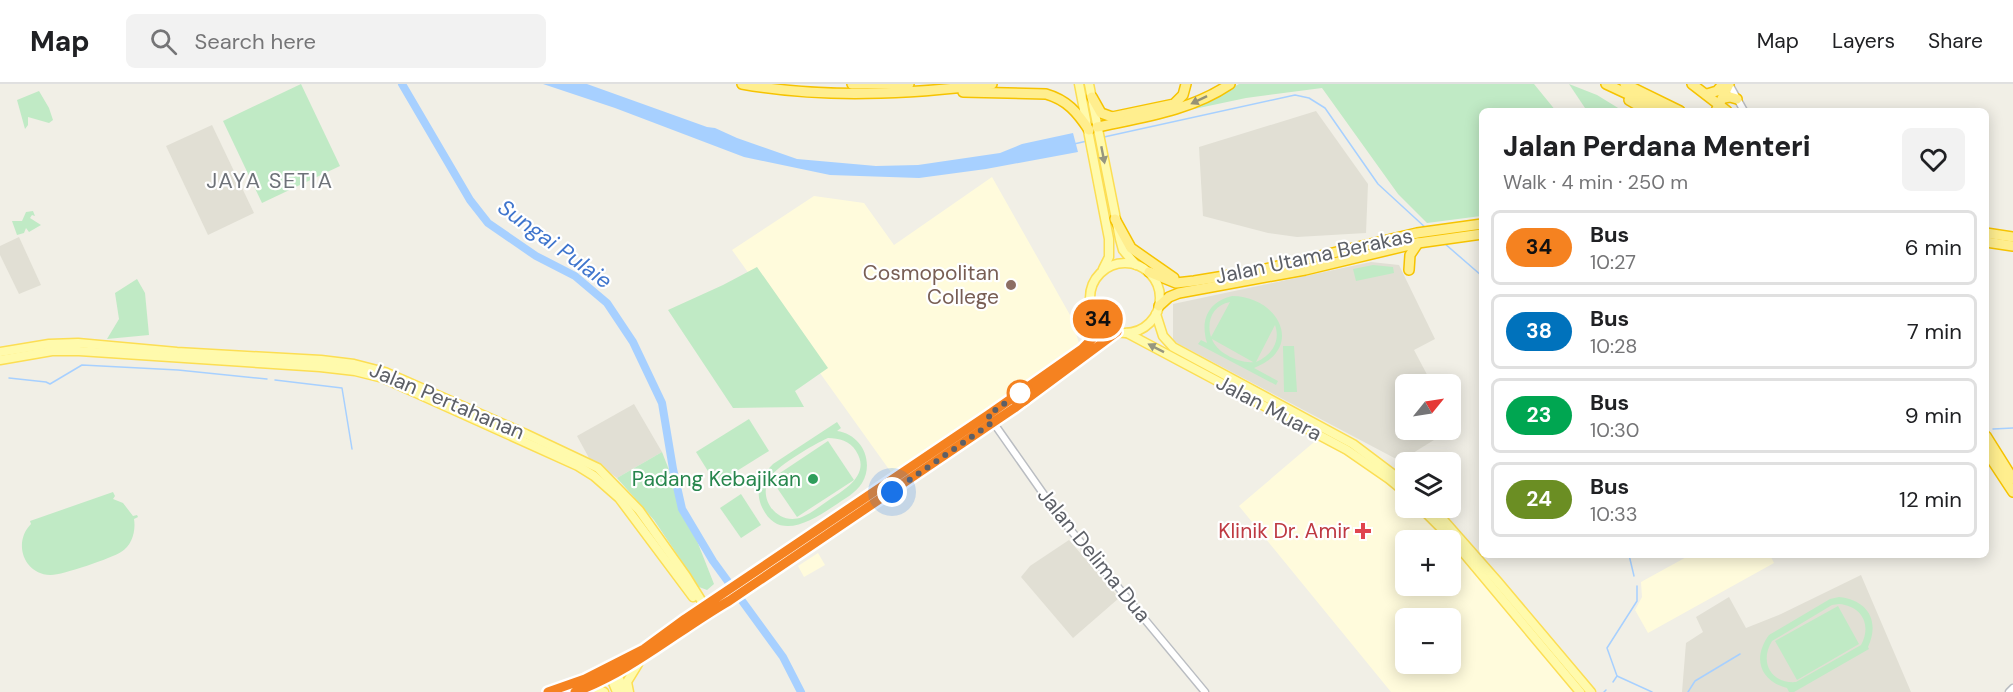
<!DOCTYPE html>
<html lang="en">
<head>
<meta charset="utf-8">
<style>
	body { margin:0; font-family:"DM Sans",sans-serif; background:#f2f2f2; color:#202124; height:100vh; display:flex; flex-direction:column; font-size:22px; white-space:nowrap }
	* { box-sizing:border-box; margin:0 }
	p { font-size:20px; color:#757577 }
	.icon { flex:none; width:33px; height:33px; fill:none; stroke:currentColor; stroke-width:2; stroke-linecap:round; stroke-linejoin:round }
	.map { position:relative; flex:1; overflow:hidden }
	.sheet { position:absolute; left:1479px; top:24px; width:510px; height:450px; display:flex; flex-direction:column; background:#fff; border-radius:9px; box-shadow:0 3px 15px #0003 }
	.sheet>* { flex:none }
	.badge { padding:0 12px; border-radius:20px; font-size:21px; line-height:39px }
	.needle { width:39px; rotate:60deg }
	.buttons { position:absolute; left:1395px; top:290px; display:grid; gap:12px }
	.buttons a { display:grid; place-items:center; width:66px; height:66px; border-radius:9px; background:#fff; box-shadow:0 3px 15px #0003; font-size:30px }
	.you { position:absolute; width:30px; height:30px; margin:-15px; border:4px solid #fff; border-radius:50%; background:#1a73e8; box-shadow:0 0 0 9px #1a73e833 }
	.map>.badge { position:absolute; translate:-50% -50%; box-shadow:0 0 0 3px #fff }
	.round { display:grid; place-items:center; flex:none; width:63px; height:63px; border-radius:9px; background:#f2f2f2 }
	.summary { display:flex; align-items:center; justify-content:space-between; height:102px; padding:0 24px }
	h1 { font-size:28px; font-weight:800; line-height:45px }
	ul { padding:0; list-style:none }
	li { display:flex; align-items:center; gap:18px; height:75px; margin:0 12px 9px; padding:0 12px; border:3px solid #e0e0e0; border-radius:9px }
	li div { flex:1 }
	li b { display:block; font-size:22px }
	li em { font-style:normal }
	li .badge { min-width:66px; font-weight:700; text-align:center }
	header { display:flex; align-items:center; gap:36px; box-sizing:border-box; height:84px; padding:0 30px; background:#fff; border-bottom:2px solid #e0e0e0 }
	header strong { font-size:28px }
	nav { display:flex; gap:33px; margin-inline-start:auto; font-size:21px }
	.search { width:420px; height:54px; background:#f2f2f2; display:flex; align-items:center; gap:15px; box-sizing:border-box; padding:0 21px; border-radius:9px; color:#757577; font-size:22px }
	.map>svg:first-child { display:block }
</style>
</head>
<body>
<header>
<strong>Map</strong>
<div class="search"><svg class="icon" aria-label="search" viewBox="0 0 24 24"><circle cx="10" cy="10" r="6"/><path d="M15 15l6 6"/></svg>Search here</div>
<nav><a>Map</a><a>Layers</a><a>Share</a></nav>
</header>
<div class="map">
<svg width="2013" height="608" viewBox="0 0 2013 608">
	<rect width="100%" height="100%" fill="#f1efe6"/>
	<g fill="#fffbdc" fill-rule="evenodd">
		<path d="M992 93 1070 231 1080 262 893 391 732 166 814 112 864 119 894 161Z"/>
		<path d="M1320 353 1389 395 1405 411 1406 423H1417L1450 456H1406V501H1450L1451 457 1581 608H1391L1239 422ZM1406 534H1450V579H1406Z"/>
		<path d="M818 469 825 481 804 493 798 482Z"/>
		<path d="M1690 471H1770L1774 479 1648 549 1635 526 1642 513 1641 498Z"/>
	</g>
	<g fill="#e1dfd4">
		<path d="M1316 27 1368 100 1366 149 1297 153 1268 149 1203 132 1199 63Z"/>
		<path d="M212 41 254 129 208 151 166 62Z"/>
		<path d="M19 153 41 201 19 210 0 171V162Z"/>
		<path d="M1371 178 1399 181 1435 255 1414 266 1432 300H1406V345H1450L1451 335 1455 343 1400 377 1173 257V220Z"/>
		<path d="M634 320 662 368 617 394 589 374 577 352Z"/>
		<path d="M1069 456 1119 514 1073 554 1021 493 1030 482Z"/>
		<path d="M1861 491 1911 608H1682L1686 559 1703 548 1696 533 1729 513 1746 544 1781 530Z"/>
	</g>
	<g fill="#c0eac5" fill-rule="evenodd">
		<path d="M301 0 340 82 262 119 223 37Z"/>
		<path d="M1239 0H1534L1556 27H1482V116H1479L1481 132 1427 139 1398 110 1322 4 1246 14 1194 25Z"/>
		<path d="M1569 0 1597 11 1623 27H1587Z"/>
		<path d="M39 7 49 24 53 36 49 39 28 33V41L25 45 17 16Z"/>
		<path d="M33 127 35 132 32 131 30 134 41 141 29 148 26 144 24 149 17 151 12 137H22L26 128Z"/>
		<path d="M1373 181 1393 183 1394 189 1356 197 1353 185Z"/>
		<path d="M757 183 828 284 795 307 804 323 733 324 668 226 723 201Z"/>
		<path d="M137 195 145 209 149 251 107 255 119 235 115 209Z"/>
		<path d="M1232 212C1278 212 1306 264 1254 284L1278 297 1276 301 1198 260 1201 256 1207 259C1200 236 1208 218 1232 212ZM1230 218 1211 253C1206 237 1213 221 1230 218ZM1275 241C1281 258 1271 272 1256 278ZM1212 255 1253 278H1254C1239 280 1216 268 1212 255Z"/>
		<path d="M1283 262H1294L1297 308H1284Z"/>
		<path d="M749 335 769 367 716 400 696 368Z"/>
		<path d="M837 338 841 344 837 347C861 350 875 377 862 399 856 409 844 415 834 422 811 437 777 459 761 421 755 405 761 392 773 380ZM828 354C839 354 850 357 856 367 871 390 846 405 829 416 820 422 812 429 802 433 778 443 755 413 771 392 779 381 814 360 828 354Z"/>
		<path d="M828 357 854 396 797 433 771 395Z"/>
		<path d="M662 368 714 500 707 506 699 503 654 436 617 394Z"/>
		<path d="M113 408 115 412 113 415 123 419 133 432 137 431 138 433 134 435C136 447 132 462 121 468 112 474 60 492 50 491 23 490 13 458 31 440L30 437Z"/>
		<path d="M741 410 761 441 741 454 720 424Z"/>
		<path d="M1839 513C1868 516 1880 537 1868 563L1869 565 1794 608H1789L1787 604C1760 597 1752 574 1769 551L1830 515ZM1839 520C1862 522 1872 541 1861 561L1796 598C1771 600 1759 578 1772 557L1832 521Z"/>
		<path d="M1838 522 1859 560 1797 596 1775 557Z"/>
	</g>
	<path fill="#a7d0ff" d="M543 0H587L707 43 715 44 737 54 797 75 876 82 918 81 1000 69 1022 60 1073 49 1078 68 986 85 919 94 830 91 744 73 615 24Z"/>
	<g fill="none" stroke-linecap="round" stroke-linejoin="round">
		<g stroke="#a7d0ff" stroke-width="1.5">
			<path d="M1104 53 1295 11 1309 14 1325 24 1378 100 1427 145"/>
			<path d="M1074 60 1087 57"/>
			<path d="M1444 159 1482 192"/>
			<path d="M9 294 46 298 50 300 82 281 178 286 267 295"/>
			<path d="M275 296 342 304 352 365"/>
			<path d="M1993 345 2013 344"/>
			<path d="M1629 471 1634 492"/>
			<path d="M1617 592 1652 608"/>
			<path d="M1613 598 1617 592 1607 564 1637 517V502"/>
			<path d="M1604 608 1606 606"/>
			<path d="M1688 608 1695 597 1740 570"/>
		</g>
		<path stroke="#a7d0ff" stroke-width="8" d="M402 0 470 116 488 139 536 172 575 192 607 219 633 258 662 319 673 385 682 425 713 477 783 573 801 608"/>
		<defs>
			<g id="minor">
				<path d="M1729 0 1744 27"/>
				<path d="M988 331 1059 432 1205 608"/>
				<path d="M2009 608 2013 604"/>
			</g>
			<g id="major">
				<path d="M1079 0 1109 155V173L1103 185"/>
				<path d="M1089 0 1120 155 1123 166 1136 181"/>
				<circle cx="1125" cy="214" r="35"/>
				<path d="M1156 230 1163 252 1173 263 1353 360 1406 400"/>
				<path d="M1127 249 1347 366 1389 395 1406 409"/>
				<path d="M0 268 49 260 78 259 177 268 321 276 354 280 385 288 526 350 598 384 639 426 686 492 709 529"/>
				<path d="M0 276 52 267H79L320 283 355 287 383 294 578 382 594 392 619 414 693 513"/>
				<path d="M1420 423 1451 454 1580 608"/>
				<path d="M1432 423 1498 498 1591 608"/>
				<path d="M614 584 625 608"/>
				<path d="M608 587 617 608"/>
				<path d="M584 606H600L604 608"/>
				<path d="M548 608C599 592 643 568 685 535L988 331 1090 258 1096 248 1097 234"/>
				<path d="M574 608 627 584 729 517 1016 323 1117 248"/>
				<path d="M629 608 627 598 638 580"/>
			</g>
			<g id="highway">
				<path d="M742 0C824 15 910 10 992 0"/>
				<path d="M852 0H909"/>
				<path d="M1606 0 1664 27"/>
				<path d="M1625 0 1680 27"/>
				<path d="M1692 0 1727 27"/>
				<path d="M963 8 1046 10C1067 16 1077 28 1089 46"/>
				<path d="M1707 10 1717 7 1723 0"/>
				<path d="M1092 13 1101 29 1112 33 1174 20 1183 11 1186 0"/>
				<path d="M1724 14 1730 13 1737 15"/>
				<path d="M1629 16 1648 27"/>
				<path d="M1716 27 1729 0"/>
				<path d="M1097 43C1144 33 1190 27 1230 0"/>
				<path d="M1115 135 1131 164 1174 194"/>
				<path d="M1986 149 2013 153"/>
				<path d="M1986 158 2013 162"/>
				<path d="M1409 186 1410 171 1418 159"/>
				<path d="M1149 188 1176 199 1194 197 1261 186 1417 149 1482 140"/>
				<path d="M1159 222 1169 213 1179 209 1305 186 1418 159 1482 150"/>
				<path d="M1986 352 2013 395"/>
				<path d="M1986 367 2013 408"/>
			</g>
		</defs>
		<use href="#minor" stroke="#babdc2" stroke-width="9"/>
		<use href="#major" stroke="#fcde53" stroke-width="11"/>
		<use href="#highway" stroke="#f6c300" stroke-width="12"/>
		<use href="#minor" stroke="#fff" stroke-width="6"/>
		<use href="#major" stroke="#fffaac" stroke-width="8"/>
		<use href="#highway" stroke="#ffee8e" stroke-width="9"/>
	</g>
	<defs><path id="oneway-solid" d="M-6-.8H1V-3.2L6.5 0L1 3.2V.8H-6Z" transform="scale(1.5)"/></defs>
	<use fill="#969275" href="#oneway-solid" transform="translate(1199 16) rotate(154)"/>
	<g fill="#96967f">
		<use href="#oneway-solid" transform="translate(1103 71) rotate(79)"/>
		<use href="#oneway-solid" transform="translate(1156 264) rotate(-153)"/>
	</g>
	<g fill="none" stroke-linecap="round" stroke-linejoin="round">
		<defs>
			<path id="line" d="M548 608 585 595 644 565 685 535 988 331 1082 265 1094 253 1096 234 1108 244 1117 248 1016 323 729 517C677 547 632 587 575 608"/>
		</defs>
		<use href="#line" stroke="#fff" stroke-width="14"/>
		<use href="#line" stroke="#f58220" stroke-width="9"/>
		<path stroke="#5d6067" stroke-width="6" stroke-dasharray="0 10.8" d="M892 408 993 338 988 331 1020 309"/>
	</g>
	<circle fill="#8d6e63" stroke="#fff" stroke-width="2" cx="1011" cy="201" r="6"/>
	<circle fill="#fff" stroke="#f58220" stroke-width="3" cx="1020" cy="309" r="12"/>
	<circle fill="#2e9e5b" stroke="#fff" stroke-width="2" cx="813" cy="395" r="6"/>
	<path fill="#e0444e" stroke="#fff" stroke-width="2" d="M1360 438h6v6h6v6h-6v6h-6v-6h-6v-6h6z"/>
	<g text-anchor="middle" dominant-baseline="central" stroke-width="4.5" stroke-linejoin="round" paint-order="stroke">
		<g font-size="21" fill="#5d6067" stroke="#fff">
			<text transform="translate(1314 172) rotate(-12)">Jalan Utama Berakas</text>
			<text transform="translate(447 317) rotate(23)">Jalan Pertahanan</text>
			<text transform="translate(1269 324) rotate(28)">Jalan Muara</text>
			<text transform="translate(1094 471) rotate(51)">Jalan Delima Dua</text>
		</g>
		<g font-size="21" fill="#785e54" stroke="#fff" text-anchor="end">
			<text x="999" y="189">Cosmopolitan<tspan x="999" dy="24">College</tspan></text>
		</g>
		<g font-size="21" fill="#27864d" stroke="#fff" text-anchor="end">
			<text x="801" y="395">Padang Kebajikan</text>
		</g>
		<g font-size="21" fill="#be3a42" stroke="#fff" text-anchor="end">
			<text x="1350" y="447">Klinik Dr. Amir</text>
		</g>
		<g font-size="22" letter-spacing="1.5" fill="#6e7279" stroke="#fff">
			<text x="270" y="96">JAYA SETIA</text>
		</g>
		<g font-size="22" font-style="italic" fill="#3f75cd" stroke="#fff">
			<text transform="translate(555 160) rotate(36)">Sungai Pulaie</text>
		</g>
	</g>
</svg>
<div class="buttons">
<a><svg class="needle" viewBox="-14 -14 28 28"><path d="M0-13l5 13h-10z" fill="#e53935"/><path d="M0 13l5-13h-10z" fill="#757577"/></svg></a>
<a><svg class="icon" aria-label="layers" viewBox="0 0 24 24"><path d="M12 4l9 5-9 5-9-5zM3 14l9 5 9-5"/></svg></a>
<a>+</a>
<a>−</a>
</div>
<div class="you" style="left:892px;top:408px"></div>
<b class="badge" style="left:1098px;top:235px;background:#f58220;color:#111">34</b>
<section class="sheet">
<div class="summary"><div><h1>Jalan Perdana Menteri</h1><p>Walk · 4 min · 250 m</p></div><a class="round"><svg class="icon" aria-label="heart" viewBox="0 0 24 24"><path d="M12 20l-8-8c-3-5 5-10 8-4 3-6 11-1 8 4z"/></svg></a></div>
<ul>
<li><span class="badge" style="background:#f58220;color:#111">34</span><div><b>Bus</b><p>10:27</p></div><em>6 min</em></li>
<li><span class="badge" style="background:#0072bc;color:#fff">38</span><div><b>Bus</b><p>10:28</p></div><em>7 min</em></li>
<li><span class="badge" style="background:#00a651;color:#fff">23</span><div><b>Bus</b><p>10:30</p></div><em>9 min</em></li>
<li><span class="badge" style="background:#6b8e23;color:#fff">24</span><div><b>Bus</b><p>10:33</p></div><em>12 min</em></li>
</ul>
</section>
</div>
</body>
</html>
